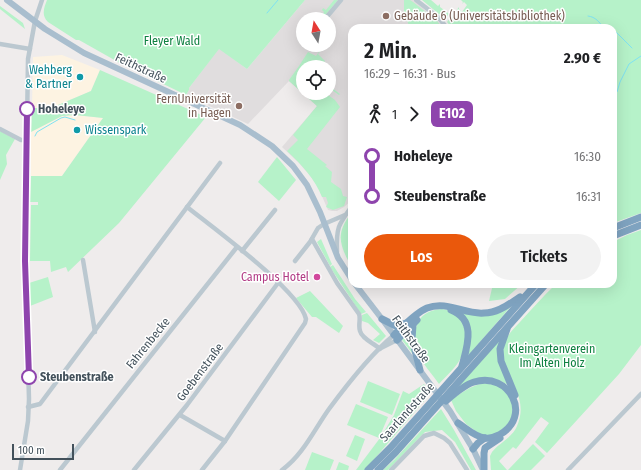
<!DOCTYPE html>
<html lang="de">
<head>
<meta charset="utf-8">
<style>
	body { margin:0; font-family:"Fira Sans Condensed",sans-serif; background:#f2f2f2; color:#202124; height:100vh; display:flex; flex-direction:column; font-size:15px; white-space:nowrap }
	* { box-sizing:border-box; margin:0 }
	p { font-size:13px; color:#757577 }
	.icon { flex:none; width:22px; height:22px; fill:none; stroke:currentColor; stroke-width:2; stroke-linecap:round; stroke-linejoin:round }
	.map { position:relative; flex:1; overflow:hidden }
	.sheet { position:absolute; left:348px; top:24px; width:269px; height:264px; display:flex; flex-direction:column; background:#fff; border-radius:12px; box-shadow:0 4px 16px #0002 }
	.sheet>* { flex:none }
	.badge { padding:0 8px; border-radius:6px; font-size:14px; line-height:26px }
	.needle { width:26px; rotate:349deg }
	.buttons { position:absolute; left:296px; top:12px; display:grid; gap:8px }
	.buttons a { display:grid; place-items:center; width:40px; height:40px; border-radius:50%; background:#fff; box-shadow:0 4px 16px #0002; font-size:20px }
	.scale { position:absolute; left:12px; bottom:10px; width:62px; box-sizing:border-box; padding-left:4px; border:2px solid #43515b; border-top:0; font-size:11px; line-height:14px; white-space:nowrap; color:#43515b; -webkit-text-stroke:3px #fff; paint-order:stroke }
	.map>.badge { position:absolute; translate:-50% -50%; box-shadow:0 0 0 2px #fff }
	.legs { display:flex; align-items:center; gap:6px; height:44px; padding:0 16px; font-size:13px }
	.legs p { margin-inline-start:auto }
	.overview { display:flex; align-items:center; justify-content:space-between; height:68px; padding:0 16px }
	h1 { font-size:22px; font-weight:600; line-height:30px }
	.action { display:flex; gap:8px; margin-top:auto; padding:8px 16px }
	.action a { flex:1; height:46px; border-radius:24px; background:#ea580c; color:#fff; font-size:16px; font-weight:600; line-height:46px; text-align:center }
	.action a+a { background:#f2f2f2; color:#202124 }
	ul { padding:0 16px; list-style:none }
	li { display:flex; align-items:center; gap:14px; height:40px; font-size:15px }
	li i { display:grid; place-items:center; width:6px; height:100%; margin:0 5px; background:currentColor }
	li i::after { content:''; width:10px; height:10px; margin:-5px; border:3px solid; border-radius:50%; background:#fff }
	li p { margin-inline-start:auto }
	li:first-child i { background:linear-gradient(#0000 50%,currentColor 0) }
	li:last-child i { background:linear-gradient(currentColor 50%,#0000 0) }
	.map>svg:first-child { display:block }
</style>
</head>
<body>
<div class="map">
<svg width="641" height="470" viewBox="0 0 641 470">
	<rect width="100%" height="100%" fill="#efecec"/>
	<g fill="#fdf3e2">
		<path d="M62 55 100 70 91 91 58 105V108H32L33 57Z"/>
		<path d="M75 115 103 118 59 180 31 179V132L62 116Z"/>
	</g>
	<path fill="#e0ddde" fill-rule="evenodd" d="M305 0H413L436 19 444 28H352V200L344 207 337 211H332L328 210 318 187 312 178 299 163 282 147 317 106 289 81 248 124 186 95 189 90V88L219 48 247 69ZM303 19H329V45H303ZM303 67H329V93H303Z"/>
	<g fill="#b6f2c9">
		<path d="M47 0H305L247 69 219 49 189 88V90L186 95 118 62 79 40H76L48 22C41 15 44 8 47 0Z"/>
		<path d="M334 0H338L322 19H319L324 12 322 10 323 8 326 10Z"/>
		<path d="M404 0H410L413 2 436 20 443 28H410L404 13Z"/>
		<path d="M422 0H431L438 6 440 4V7L448 13 451 12 445 19Z"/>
		<path d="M461 0H641V213L613 223V28H452L447 22 453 14V17L456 19 461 12 458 10 456 11 459 7V9L462 12 467 5 464 2 462 4 463 2Z"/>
		<path d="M0 6 23 23 25 29 0 9Z"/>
		<path d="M324 45V47L318 54 325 61 322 65 324 67H303V93H329L328 95 335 100 340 107 307 149 327 165 325 166 332 172 331 182 341 189 343 196 347 197 344 206 333 210 326 207 328 203 326 197H322C315 179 302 165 287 151L298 140 293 135 317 106 289 81V80L299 66 308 52 316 56Z"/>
		<path d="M100 70 206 117 119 223 68 272 66 267 51 272 50 261H30L31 205H38V202H30L31 176H62L103 118 75 115 62 116 31 132 32 108H58V105L91 91Z"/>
		<path d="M329 70 331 72 329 75 335 84 332 88 340 94 339 95 332 90 329 93Z"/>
		<path d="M0 131 15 139 6 155 7 164 0 180Z"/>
		<path d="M277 157 296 180 279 201 258 182Z"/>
		<path d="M352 212V268C339 244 335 234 352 212Z"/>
		<path d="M641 230V345L619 374 547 453 535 442 549 423 541 417 516 449 513 447 499 461 507 470H491L490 456 492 452C499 443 513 437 517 426 531 394 500 375 503 350 504 346 506 339 508 336 511 331 516 326 520 322 532 309 543 296 556 284H613V242L627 235Z"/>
		<path d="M321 239 331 262 332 264 330 266 317 242Z"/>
		<path d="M333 265 355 299 366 312 361 314 330 267Z"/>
		<path d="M48 277 53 297 30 306 29 283Z"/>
		<path d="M493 284H522L505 299 489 301Z"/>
		<path d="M310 291 343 326 339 333 316 317H312L296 298Z"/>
		<path d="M513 304 466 358 470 348 460 312 471 315Z"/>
		<path d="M442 309C465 312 470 336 462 355 458 366 447 375 439 384 430 371 416 357 414 341 413 337 415 332 416 328 419 315 429 310 442 309Z"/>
		<path d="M367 313 386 336 379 343 373 340 380 334 368 323 362 321V315Z"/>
		<path d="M409 332 415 357 402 340Z"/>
		<path d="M502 336 499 346 508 385 501 381 490 378 459 387 461 382Z"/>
		<path d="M368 381 400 394 392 415 360 402Z"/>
		<path d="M484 383 500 386 513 400 512 421 495 435H481L466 424 456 411 451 400C462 392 471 386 484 383Z"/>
		<path d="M424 384 430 394 365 470H356L380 438 394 415 403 391 409 394Z"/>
		<path d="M356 404 388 417 379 438 347 425Z"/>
		<path d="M441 409 454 430 476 470H471L455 442 442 430 425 432 388 470H383L394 460Z"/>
		<path d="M355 435 365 439 357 461 346 456Z"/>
		<path d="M533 444 545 456 531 470H508Z"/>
		<path d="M312 452 334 460 330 470H305Z"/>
		<path d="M339 462 349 466 348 470H336Z"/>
	</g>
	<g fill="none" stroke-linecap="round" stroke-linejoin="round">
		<g stroke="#7fe2f2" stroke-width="1">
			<path d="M267 13 278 0"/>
			<path d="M588 16C596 17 599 22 604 28"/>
			<path d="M613 31 616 32 632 48"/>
			<path d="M613 95 617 92 620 82 629 64 641 56"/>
			<path d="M35 136 37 132 61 118 65 117 75 120"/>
		</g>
		<g stroke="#bbc8d0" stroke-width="4.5">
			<path d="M416 0 438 17 447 28"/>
			<path d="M325 19 341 0"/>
			<path d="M0 44 30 49"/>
			<path d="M0 129 21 140H27"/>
			<path d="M187 207C212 227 300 291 306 319L305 323 225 441 202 470"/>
			<path d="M312 239 337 283 359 314C361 319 358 325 360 331 362 339 374 343 380 349"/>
			<path d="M242 251 275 210"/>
			<path d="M337 252C336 228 338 225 352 206"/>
			<path d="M83 260 95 332"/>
			<path d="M295 261 310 242 318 228 324 224 345 215"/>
			<path d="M381 348 397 340"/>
			<path d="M28 407 40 404 43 400 220 163"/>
			<path d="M180 415 225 441"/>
			<path d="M20 470 28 421 29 399 25 261 28 59 35 21 42 0"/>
			<path d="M60 470 237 247"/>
			<path d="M134 470 187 405 278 283"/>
			<path d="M282 470C303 455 314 430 329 409 346 386 372 353 394 335"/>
			<path d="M391 470 424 436 434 433 444 438 450 443 467 470"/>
			<path d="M568 470 641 394"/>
		</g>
		<g stroke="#a9bece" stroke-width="6">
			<path d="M7 0 45 29 84 53 240 125 272 146 293 166 307 185 320 212 338 258 352 280"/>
			<path d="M355 284 382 319 450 411 473 449 483 470"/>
		</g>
		<g stroke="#7fa3c0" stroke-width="7">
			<path d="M613 228 641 217"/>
			<path d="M613 236 641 225"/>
			<path d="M451 310C477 320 467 347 462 366"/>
			<path d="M382 319 396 326 406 323"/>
			<path d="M413 325 412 339 420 370"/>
			<path d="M507 329 500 349 501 361 515 395"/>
			<path d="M394 335C404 326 415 313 427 308 447 300 465 315 484 313 498 313 509 304 520 297"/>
			<path d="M397 340 417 320"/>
			<path d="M446 401C454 394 464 385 474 382 510 371 533 417 499 435 495 437 490 439 485 438 475 437 466 428 458 423"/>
			<path d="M473 449 478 443 485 438"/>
			<path d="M368 470 391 447 536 284"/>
			<path d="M378 470 396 452 546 284"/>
			<path d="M484 470V453L485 448 500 438"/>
		</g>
	</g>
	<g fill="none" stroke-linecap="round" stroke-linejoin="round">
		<defs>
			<path id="line-1" d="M27 109 25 261 29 377"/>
		</defs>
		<use href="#line-1" stroke="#fff" stroke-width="9"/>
		<use href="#line-1" stroke="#8e44ad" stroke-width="6"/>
	</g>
	<g fill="#8d6e63" stroke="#fff" stroke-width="1.5">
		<circle cx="386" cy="16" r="4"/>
		<circle cx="239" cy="106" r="4"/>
	</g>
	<g fill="#0f9aa8" stroke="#fff" stroke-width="1.5">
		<circle cx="80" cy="77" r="4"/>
		<circle cx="77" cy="130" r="4"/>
	</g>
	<g fill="#fff" stroke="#8e44ad" stroke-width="2">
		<circle cx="27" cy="109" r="7"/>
		<circle cx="29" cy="377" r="7"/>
	</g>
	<circle fill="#d1479c" stroke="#fff" stroke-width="1.5" cx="317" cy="277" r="4"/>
	<g text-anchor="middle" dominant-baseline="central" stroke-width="3" stroke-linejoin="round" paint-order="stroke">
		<g font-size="12" fill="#785e54" stroke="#fff" text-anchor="start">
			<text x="394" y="16">Gebäude 6 (Universitätsbibliothek)</text>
			<text x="231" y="99" text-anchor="end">FernUniversität<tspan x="231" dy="14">in Hagen</tspan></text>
		</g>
		<g font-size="12" fill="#0f8141" stroke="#fff">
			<text x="172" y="41">Fleyer Wald</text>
			<text x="552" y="349">Kleingartenverein<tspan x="552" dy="14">Im Alten Holz</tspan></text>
		</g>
		<g font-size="12" fill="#43515b" stroke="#fff">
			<text transform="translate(141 68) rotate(25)">Feithstraße</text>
			<text transform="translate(411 339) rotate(54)">Feithstraße</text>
			<text transform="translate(148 343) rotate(-51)">Fahrenbecke</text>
			<text transform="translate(200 372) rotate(-53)">Goebenstraße</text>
			<text transform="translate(407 412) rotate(-48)">Saarlandstraße</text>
		</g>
		<g font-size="12" fill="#0d838f" stroke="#fff" text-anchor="end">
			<text x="72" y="70">Wehberg<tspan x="72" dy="14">&amp; Partner</tspan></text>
			<text x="85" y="130" text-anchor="start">Wissenspark</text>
		</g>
		<g font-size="12" font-weight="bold" fill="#43515b" stroke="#fff" text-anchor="start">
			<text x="38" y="109">Hoheleye</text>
			<text x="40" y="377">Steubenstraße</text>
		</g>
		<g font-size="12" fill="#b23c85" stroke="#fff" text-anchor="end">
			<text x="309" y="277">Campus Hotel</text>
		</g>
	</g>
</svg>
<div class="buttons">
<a><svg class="needle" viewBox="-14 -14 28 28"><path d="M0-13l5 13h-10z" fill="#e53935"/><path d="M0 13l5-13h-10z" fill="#757577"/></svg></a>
<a><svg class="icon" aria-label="locate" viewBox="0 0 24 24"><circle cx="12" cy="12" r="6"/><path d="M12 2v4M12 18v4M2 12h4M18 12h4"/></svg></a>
</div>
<div class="scale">100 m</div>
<section class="sheet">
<div class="overview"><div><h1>2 Min.</h1><p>16:29 – 16:31 · Bus</p></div><b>2.90 €</b></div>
<div class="legs"><svg class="icon" aria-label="walk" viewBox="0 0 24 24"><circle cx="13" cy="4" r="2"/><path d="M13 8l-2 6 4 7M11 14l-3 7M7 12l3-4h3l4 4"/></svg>1<svg class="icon" aria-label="forward" viewBox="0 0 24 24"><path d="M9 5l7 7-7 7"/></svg><b class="badge" style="background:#8e44ad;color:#fff">E102</b></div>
<ul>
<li><i style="color:#8e44ad"></i><b>Hoheleye</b><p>16:30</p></li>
<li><i style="color:#8e44ad"></i><b>Steubenstraße</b><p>16:31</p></li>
</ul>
<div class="action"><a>Los</a><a>Tickets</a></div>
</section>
</div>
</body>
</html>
